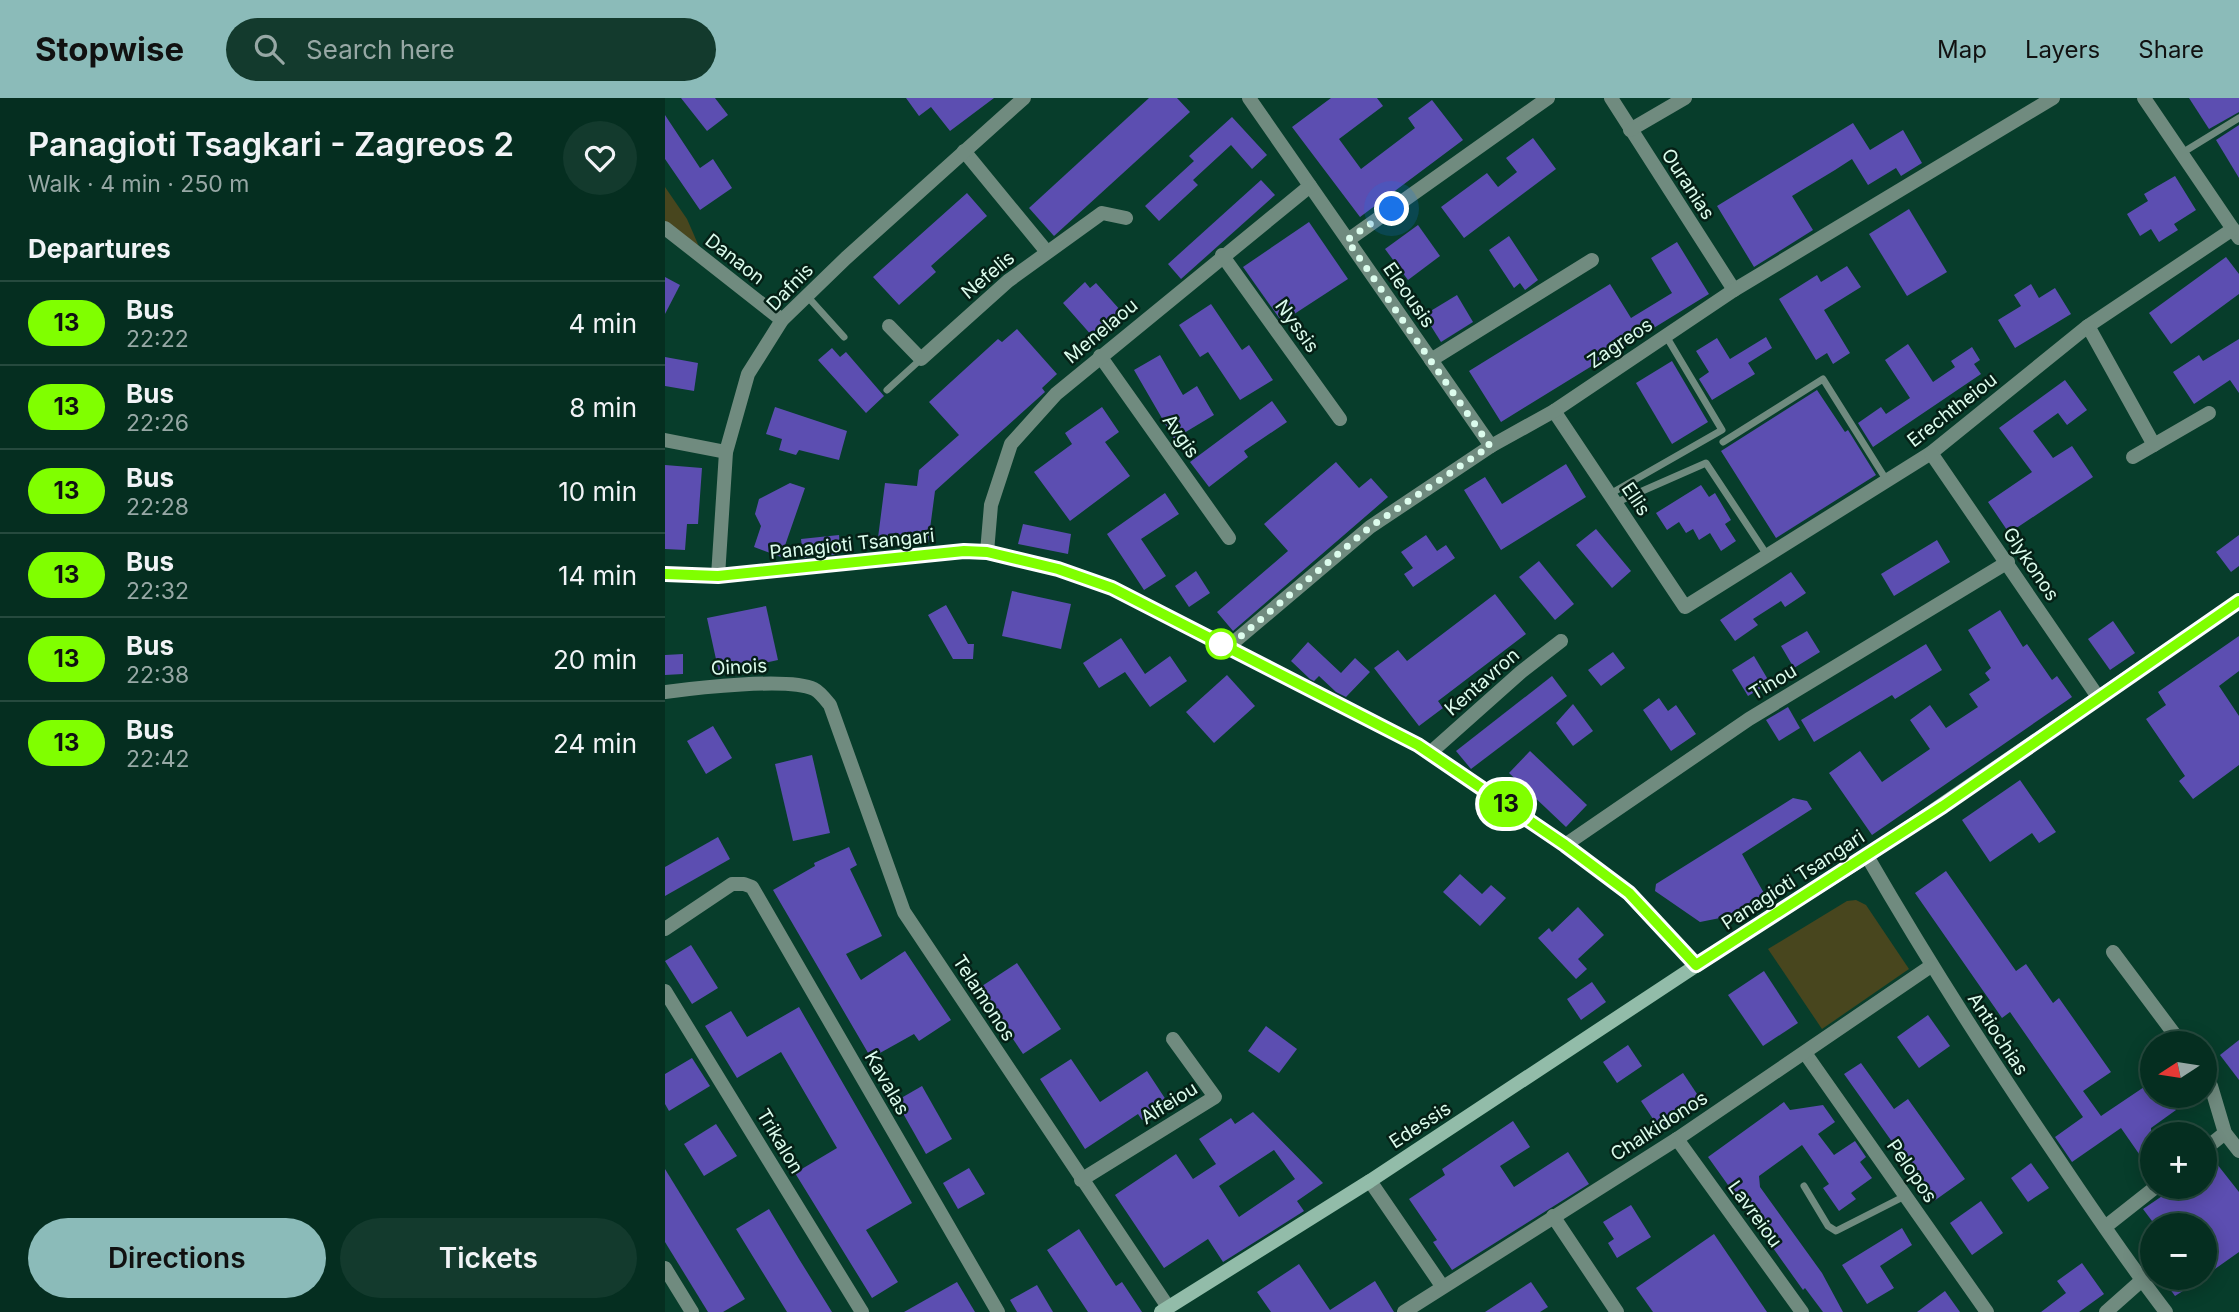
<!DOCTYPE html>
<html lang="en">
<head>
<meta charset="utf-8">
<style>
	body { margin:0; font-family:Inter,sans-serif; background:#133a2d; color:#f1f3f6; height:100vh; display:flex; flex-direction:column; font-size:26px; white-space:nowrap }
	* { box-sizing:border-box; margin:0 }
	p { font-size:23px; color:#97a8a5 }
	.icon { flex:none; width:38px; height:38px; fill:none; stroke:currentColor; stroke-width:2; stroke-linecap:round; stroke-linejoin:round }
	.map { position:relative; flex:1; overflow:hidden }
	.side { display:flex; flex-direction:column; background:#052e20; width:665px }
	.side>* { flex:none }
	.badge { padding:0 14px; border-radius:23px; font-size:24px; line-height:46px }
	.needle { width:46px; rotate:258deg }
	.fabs { position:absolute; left:1475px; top:933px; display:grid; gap:14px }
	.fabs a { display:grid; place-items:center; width:77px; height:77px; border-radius:50%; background:#052e20; box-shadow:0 4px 18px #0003,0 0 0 2px #264a3e; font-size:35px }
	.you { position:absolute; width:35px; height:35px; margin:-18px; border:5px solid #fff; border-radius:50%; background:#1a73e8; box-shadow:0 0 0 10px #1a73e833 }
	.map>.badge { position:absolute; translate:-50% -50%; box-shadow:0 0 0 4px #fff }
	h2 { padding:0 28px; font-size:26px; line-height:63px }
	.round { display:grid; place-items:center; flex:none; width:74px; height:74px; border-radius:37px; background:#133a2d }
	.summary { display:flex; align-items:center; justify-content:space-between; height:119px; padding:0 28px }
	h1 { font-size:33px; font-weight:600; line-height:52px }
	.button { display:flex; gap:14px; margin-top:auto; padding:14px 28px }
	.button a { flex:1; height:80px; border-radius:42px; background:#8bbbb9; color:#111; font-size:28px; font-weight:600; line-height:80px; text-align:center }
	.button a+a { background:#133a2d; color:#f1f3f6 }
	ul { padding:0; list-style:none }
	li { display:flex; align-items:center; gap:21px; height:84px; padding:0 28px; border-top:2px solid #264a3e }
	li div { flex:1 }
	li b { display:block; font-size:26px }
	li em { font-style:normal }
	li .badge { min-width:77px; font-weight:700; text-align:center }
	header { display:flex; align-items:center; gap:42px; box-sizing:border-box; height:98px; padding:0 35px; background:#8bbbb9; color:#111 }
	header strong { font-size:33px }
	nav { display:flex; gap:38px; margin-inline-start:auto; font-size:24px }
	.search { width:490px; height:63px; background:#133a2d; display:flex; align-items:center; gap:18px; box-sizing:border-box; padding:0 24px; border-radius:38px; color:#97a8a5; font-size:26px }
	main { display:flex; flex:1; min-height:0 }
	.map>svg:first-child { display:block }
</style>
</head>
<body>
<header>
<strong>Stopwise</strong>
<div class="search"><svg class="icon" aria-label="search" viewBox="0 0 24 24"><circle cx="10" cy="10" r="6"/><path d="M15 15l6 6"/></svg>Search here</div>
<nav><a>Map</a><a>Layers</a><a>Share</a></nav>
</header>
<main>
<section class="side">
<div class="summary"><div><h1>Panagioti Tsagkari - Zagreos 2</h1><p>Walk · 4 min · 250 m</p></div><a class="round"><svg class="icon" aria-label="heart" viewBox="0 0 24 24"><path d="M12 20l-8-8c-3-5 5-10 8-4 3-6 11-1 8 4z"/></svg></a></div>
<h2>Departures</h2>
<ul>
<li><span class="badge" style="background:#80ff00;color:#111">13</span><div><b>Bus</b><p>22:22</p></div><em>4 min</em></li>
<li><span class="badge" style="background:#80ff00;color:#111">13</span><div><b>Bus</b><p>22:26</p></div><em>8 min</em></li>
<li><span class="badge" style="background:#80ff00;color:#111">13</span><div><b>Bus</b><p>22:28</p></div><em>10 min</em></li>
<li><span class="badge" style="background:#80ff00;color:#111">13</span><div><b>Bus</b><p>22:32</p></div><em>14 min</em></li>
<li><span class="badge" style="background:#80ff00;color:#111">13</span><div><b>Bus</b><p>22:38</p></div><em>20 min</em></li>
<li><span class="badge" style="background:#80ff00;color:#111">13</span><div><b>Bus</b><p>22:42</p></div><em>24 min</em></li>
</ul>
<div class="button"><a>Directions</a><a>Tickets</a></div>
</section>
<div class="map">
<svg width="1574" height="1214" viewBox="0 0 1574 1214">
	<rect width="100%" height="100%" fill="#073d2b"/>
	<g fill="#48461e">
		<path d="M0 89 22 121 39 160 0 130Z"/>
		<path d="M1191 802 1201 807 1244 871 1157 931 1103 851 1182 803Z"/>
	</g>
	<g fill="#5c4eb1" fill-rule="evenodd">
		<path d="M16 0H50L63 17 42 33Z"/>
		<path d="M241 0H329L285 33 266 9 254 18Z"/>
		<path d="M484 0H512L525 14 389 138 364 110Z"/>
		<path d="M666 0H712L718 8 674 41 696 71 750 30 743 20 767 2 798 42 695 119 627 29Z"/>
		<path d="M1524 0H1574V14L1544 31Z"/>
		<path d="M0 17 35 70 48 61 67 90 35 112 0 61Z"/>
		<path d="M567 19 602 57 587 71 566 47 528 82 533 87 494 123 480 108 529 63 524 58Z"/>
		<path d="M1188 25 1205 52 1238 32 1257 65 1236 78 1231 70 1203 87 1187 61 1170 72 1127 98 1148 132 1089 169 1052 108Z"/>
		<path d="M1574 27V80L1551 42Z"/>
		<path d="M868 40 891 71 799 140 776 109 822 75 833 89 852 74 841 60Z"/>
		<path d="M1510 78 1531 112 1509 126 1513 132 1494 144 1486 131 1475 138 1462 116 1483 103 1479 96Z"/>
		<path d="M596 82 610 97 516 181 503 166Z"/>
		<path d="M302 95 322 118 266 168 271 174 234 207 208 179Z"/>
		<path d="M1244 111 1282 174 1242 198 1204 136Z"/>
		<path d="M644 124 683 181 617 224 578 169Z"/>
		<path d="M753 127 775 158 743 182 720 151Z"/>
		<path d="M844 138 873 182 860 192 855 185 849 190 824 152Z"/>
		<path d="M1012 144 1044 196 836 324 804 273 945 186 966 220 1007 195 986 160Z"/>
		<path d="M1561 159 1574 176V196L1506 246 1484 215Z"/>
		<path d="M1182 168 1196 189 1159 212 1185 255 1168 266 1162 255 1151 262 1114 201 1152 177 1156 184Z"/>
		<path d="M0 179 15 187 0 216Z"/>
		<path d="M420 184 425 190 431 185 456 213 428 239 398 205Z"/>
		<path d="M1366 186 1374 200 1390 190 1406 216 1350 250 1333 222 1356 208 1349 197Z"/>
		<path d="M792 197 808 224 776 244 759 217Z"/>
		<path d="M546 206 577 252 584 247 608 282 575 302 543 254 535 259 514 227Z"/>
		<path d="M352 231 392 276 377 290 380 294 270 393 263 446 213 440 220 385 252 388 254 372 294 337 264 304 333 241 337 244Z"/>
		<path d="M1101 239 1107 250 1083 265 1090 276 1047 302 1034 281 1044 274 1031 253 1052 240 1065 261Z"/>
		<path d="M1574 241V295L1565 282 1529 306 1508 274 1534 257 1538 263Z"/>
		<path d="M1243 246 1268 284 1290 269 1286 263 1307 249 1315 262 1309 266 1316 276 1208 349 1193 325 1216 309 1221 316 1245 300 1220 262Z"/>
		<path d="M167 250 175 259 181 254 219 298 201 315 153 262Z"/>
		<path d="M495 257 518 297 532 288 549 317 509 341 469 272Z"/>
		<path d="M0 259 33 265 29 293 0 288Z"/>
		<path d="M1007 263 1043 324 1007 346 971 285Z"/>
		<path d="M1400 282 1422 312 1402 327 1393 315 1368 333 1388 360 1407 348 1428 379 1344 435 1323 404 1367 374 1334 330Z"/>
		<path d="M1152 292 1180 334 1183 332 1211 377 1111 440 1056 353Z"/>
		<path d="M607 303 622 324 579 353 583 359 544 389 525 364Z"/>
		<path d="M110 309 182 333 174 362 134 352 131 357 114 352 117 341 101 336Z"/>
		<path d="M437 309 454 334 440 344 465 378 405 423 369 374 407 346 400 335Z"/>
		<path d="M671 364 694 390 706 380 723 399 568 533 552 514 623 453 599 426Z"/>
		<path d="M901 366 921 399 836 452 799 392 820 379 837 406Z"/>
		<path d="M0 367 37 370 33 426H22L20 452 0 451Z"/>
		<path d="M125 385 140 390 116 459 89 449 96 428 90 416 94 401Z"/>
		<path d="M1036 387 1044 399 1050 395 1066 422 1060 426 1071 443 1056 453 1045 435 1034 442 1028 431 1021 435 1014 424 1002 432 991 415Z"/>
		<path d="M500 395 514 416 476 441 501 478 479 492 442 436Z"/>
		<path d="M358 426 406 436 403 456 353 446Z"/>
		<path d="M931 431 966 473 947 490 911 447Z"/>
		<path d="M174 437 175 456 138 460 136 441Z"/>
		<path d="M761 437 772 453 781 447 790 460 748 489 739 476 748 470 736 454Z"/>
		<path d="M1574 437V468L1566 474 1551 454Z"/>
		<path d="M1272 442 1285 464 1229 498 1216 476Z"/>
		<path d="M874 463 909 506 890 522 854 479Z"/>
		<path d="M531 473 545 495 524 509 510 488Z"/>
		<path d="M1126 474 1141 495 1120 509 1116 503 1088 521 1093 527 1070 543 1055 522Z"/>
		<path d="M347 493 406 506 396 551 337 538Z"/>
		<path d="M830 496 861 536 773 603 778 610 754 628 709 570 733 552 742 563Z"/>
		<path d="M281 507 303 546H309L308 561H288L263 517Z"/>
		<path d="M101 508 113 562 54 575 42 520Z"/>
		<path d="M1335 512 1358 549 1362 546 1387 582 1392 578 1407 599 1207 737 1164 675 1195 653 1217 684 1265 651 1245 622 1265 607 1281 630 1313 609 1304 596 1325 582 1320 575 1326 570 1303 532Z"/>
		<path d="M1448 523 1470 555 1445 572 1423 541Z"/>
		<path d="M1142 533 1155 554 1129 570 1116 548Z"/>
		<path d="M1574 538V573L1554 588 1574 618V667L1528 701 1514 683 1520 678 1481 621 1501 607 1493 594Z"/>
		<path d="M456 540 480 576 505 558 522 583 485 609 460 574 434 590 418 565Z"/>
		<path d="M643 544 676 575 690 560 705 574 681 599 671 594 654 578 649 583 645 581 626 563Z"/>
		<path d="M1261 546 1277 572 1230 601 1227 597 1149 644 1136 622Z"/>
		<path d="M948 554 960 570 936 588 923 572Z"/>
		<path d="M18 556V576L0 577V557Z"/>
		<path d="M1089 558 1105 585 1083 598 1067 572Z"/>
		<path d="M562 577 590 608 549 645 521 614Z"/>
		<path d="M887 578 902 598 806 671 791 653Z"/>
		<path d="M994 600 1003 613 1011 607 1031 636 1006 653 978 612Z"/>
		<path d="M908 606 928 633 908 648 891 625Z"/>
		<path d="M1123 609 1135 630 1114 643 1101 622Z"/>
		<path d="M48 628 67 660 41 676 22 643Z"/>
		<path d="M865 653 922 707 901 729 844 675Z"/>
		<path d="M147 657 165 735 128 743 110 666Z"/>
		<path d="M1355 682 1391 734 1374 745 1367 735 1325 764 1297 722Z"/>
		<path d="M1128 700 1142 703 1147 711 1077 756 1100 797 1060 819 1035 824 990 793 991 786Z"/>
		<path d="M53 739 65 761 0 798V769Z"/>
		<path d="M184 749 192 767 185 771 217 838 181 856 194 879 196 882 240 853 286 922 254 943 249 936 206 960 108 792 150 768 149 765Z"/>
		<path d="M1281 773 1351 873 1361 866 1388 905 1394 900 1446 974 1418 993 1436 1018 1488 983V998H1501L1511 1012 1486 1030 1488 1076 1456 1030 1407 1064 1390 1039 1418 1019 1345 914 1337 920 1250 795Z"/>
		<path d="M795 776 817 796 826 787 841 800 815 828 778 794Z"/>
		<path d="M913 809 939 837 913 861 922 871 911 881 873 840 884 830 887 834Z"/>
		<path d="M26 847 53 890 27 906 0 863Z"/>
		<path d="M352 865 396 931 358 956 314 890Z"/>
		<path d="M1099 873 1133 925 1098 948 1063 897Z"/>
		<path d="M927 884 941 904 916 922 902 901Z"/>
		<path d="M134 909 247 1105 201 1132 233 1184 207 1200 130 1075 172 1050 116 954 72 980 40 928 66 913 82 939Z"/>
		<path d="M1263 917 1285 948 1254 970 1232 939Z"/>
		<path d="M601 928 632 951 614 975 583 953Z"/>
		<path d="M1574 942V982L1555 957Z"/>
		<path d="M963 947 977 968 952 985 938 964Z"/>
		<path d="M27 960 45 988 4 1013 0 1006V976Z"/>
		<path d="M406 961 435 1004 482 973 503 1005 477 1022 473 1016 420 1051 375 981Z"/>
		<path d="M1196 965 1229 1011 1243 1001 1300 1081 1269 1103 1179 976Z"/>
		<path d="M1018 975 1036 1002 994 1030 976 1003Z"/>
		<path d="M257 988 287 1041 261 1056 231 1003Z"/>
		<path d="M1119 1004 1125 1012 1158 1007 1170 1024 1153 1036 1169 1057 1190 1043 1201 1059 1195 1064 1207 1080 1186 1095 1191 1101 1174 1113 1158 1090 1164 1086 1137 1047 1094 1078 1095 1089 1157 1175 1178 1214H1158L1140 1190 1138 1192 1043 1059Z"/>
		<path d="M588 1014 658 1085 632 1103 639 1113 558 1164 543 1141 499 1170 450 1097 511 1056 528 1081 551 1066 534 1041 566 1020 570 1026ZM609 1052 630 1081 574 1119 554 1088Z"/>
		<path d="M848 1023 865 1049 835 1068 849 1089 903 1054 924 1086 787 1172 768 1144 772 1142 744 1101 780 1077 777 1071Z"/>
		<path d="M51 1026 72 1058 39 1078 19 1046Z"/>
		<path d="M1548 1061 1574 1094V1154L1540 1178V1127H1490L1478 1111 1512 1088H1540V1066Z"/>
		<path d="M1366 1065 1384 1090 1363 1104 1346 1080Z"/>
		<path d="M304 1070 320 1096 293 1111 278 1085Z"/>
		<path d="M0 1071 80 1201 58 1214H43L0 1144Z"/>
		<path d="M1316 1103 1338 1135 1307 1157 1285 1125Z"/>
		<path d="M966 1107 986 1139 952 1160 943 1145 949 1141 938 1124Z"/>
		<path d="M104 1111 134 1161 167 1214H122L71 1131Z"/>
		<path d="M1237 1130 1247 1147 1215 1168 1229 1190 1202 1206 1177 1167Z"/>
		<path d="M414 1131 451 1188 457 1184 477 1214H423L382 1152Z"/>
		<path d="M1049 1136 1102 1214H988L971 1190Z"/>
		<path d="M1417 1165 1439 1196 1414 1214H1376L1401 1195 1392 1183Z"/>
		<path d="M634 1166 665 1212 710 1183 729 1214H606L592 1194Z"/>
		<path d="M1497 1180H1538L1510 1198Z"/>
		<path d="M292 1184 310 1214H239Z"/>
		<path d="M866 1184 883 1209 875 1214H820Z"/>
		<path d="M372 1187 388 1214H352L345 1202Z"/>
		<path d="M1280 1193 1295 1214H1252Z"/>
	</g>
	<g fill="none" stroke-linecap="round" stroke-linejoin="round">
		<g stroke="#708b7f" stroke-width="7">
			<path d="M1517 55 1574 20"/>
			<path d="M142 198 179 239"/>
			<path d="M222 292 256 261"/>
			<path d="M1058 344 1158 281 1222 383"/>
			<path d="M945 396 1057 332 1001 238"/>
			<path d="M950 405 1041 365 1102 457"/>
			<path d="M1139 1088 1163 1128 1171 1133 1240 1098"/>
		</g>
		<g stroke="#708b7f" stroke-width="14">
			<path d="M584 0 826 348"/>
			<path d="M946 0 1069 192"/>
			<path d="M1479 0 1574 140"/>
			<path d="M965 32 1020 0"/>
			<path d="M299 53 382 154"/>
			<path d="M0 130 117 222"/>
			<path d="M683 142 883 0"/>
			<path d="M557 157 675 321"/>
			<path d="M224 228 256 261 343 183 437 115 461 120"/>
			<path d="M1423 228 1489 347"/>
			<path d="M435 258 564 440"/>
			<path d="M766 262 927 162"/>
			<path d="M889 313 1020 509 1266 355 1423 228 1568 131"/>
			<path d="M0 342 61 354"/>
			<path d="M1266 355 1433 599"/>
			<path d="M1468 359 1544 315"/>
			<path d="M322 454 326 407 346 346 391 296 645 88"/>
			<path d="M53 478 61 354 83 276 117 222 181 160 359 0"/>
			<path d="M563 549 705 429 826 348 889 313 1069 192 1388 0"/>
			<path d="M0 594C30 590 124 579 149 591 155 594 161 602 165 607L239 814 503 1209"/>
			<path d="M765 655 856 574 896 543"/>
			<path d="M900 747 1084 621 1343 464"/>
			<path d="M1202 758C1261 860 1324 959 1390 1056 1426 1110 1462 1163 1501 1214"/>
			<path d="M0 831 67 786H79L87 789 333 1214"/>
			<path d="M1448 854 1516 945"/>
			<path d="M0 893 197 1214"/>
			<path d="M1140 955 1322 1214"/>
			<path d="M1540 977 1546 988 1560 1035 1574 1053"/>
			<path d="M1012 1041 1137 1214"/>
			<path d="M1540 1051 1560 1035"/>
			<path d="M416 1082 550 999 508 941"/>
			<path d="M705 1083 777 1188"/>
			<path d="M888 1118 952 1214"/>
			<path d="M1440 1129 1492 1088"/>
			<path d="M0 1170 27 1214"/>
			<path d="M739 1214 1012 1041 1266 868"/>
			<path d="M1441 1214 1477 1182"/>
		</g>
		<g stroke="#92bca9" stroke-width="14">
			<path d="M0 476 53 478 299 453 322 454 393 471 447 490 753 647 900 747 963 795 1031 867"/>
			<path d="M496 1214 705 1083 1079 836 1202 758 1574 503"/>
		</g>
	</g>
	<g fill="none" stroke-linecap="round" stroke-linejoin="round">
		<defs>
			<path id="line" d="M0 476 53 478 299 453 322 454 393 471 447 490 753 647 900 747 964 795 1031 867 1278 708 1574 503"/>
		</defs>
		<use href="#line" stroke="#fff" stroke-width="16"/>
		<use href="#line" stroke="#80ff00" stroke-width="10"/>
		<path stroke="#dcfced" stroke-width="7" stroke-dasharray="0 12.6" d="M556 546 563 549 705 429 825 348 682 142 727 111"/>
	</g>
	<circle fill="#fff" stroke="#80ff00" stroke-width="3.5" cx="556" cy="546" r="14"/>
	<g text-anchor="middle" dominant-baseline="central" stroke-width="5" stroke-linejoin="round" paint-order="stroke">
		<g font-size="19" fill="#dcfced" stroke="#052016">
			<text transform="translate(1023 86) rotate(57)">Ouranias</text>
			<text transform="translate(70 161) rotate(38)">Danaon</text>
			<text transform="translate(323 177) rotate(-40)">Nefelis</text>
			<text transform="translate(125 189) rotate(-46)">Dafnis</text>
			<text transform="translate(744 197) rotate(55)">Eleousis</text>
			<text transform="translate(632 228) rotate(54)">Nyssis</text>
			<text transform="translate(436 233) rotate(-40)">Menelaou</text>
			<text transform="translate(955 245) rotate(-34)">Zagreos</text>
			<text transform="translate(1287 312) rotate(-38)">Erechtheiou</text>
			<text transform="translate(516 338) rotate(55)">Avgis</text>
			<text transform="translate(971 401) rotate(56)">Ellis</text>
			<text transform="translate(187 446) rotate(-6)">Panagioti Tsangari</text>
			<text transform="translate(1366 466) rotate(56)">Glykonos</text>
			<text transform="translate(74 569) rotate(-3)">Oinois</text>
			<text transform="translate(817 584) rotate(-41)">Kentavron</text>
			<text transform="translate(1108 584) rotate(-31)">Tinou</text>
			<text transform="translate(1128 782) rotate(-33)">Panagioti Tsangari</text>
			<text transform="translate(319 900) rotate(57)">Telamonos</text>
			<text transform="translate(1333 936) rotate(57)">Antiochias</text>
			<text transform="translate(222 985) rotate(60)">Kavalas</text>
			<text transform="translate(504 1005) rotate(-32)">Alfeiou</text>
			<text transform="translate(755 1027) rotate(-33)">Edessis</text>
			<text transform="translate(994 1028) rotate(-33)">Chalkidonos</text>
			<text transform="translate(115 1043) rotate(59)">Trikalon</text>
			<text transform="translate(1247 1073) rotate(55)">Pelopos</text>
			<text transform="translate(1090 1116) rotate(54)">Lavreiou</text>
		</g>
	</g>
</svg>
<div class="fabs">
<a><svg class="needle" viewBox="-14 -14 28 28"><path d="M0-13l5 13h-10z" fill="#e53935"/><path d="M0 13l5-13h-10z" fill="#97a8a5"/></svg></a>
<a>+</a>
<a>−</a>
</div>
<div class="you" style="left:727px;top:111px"></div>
<b class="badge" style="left:841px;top:706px;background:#80ff00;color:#111">13</b>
</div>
</main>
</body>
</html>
